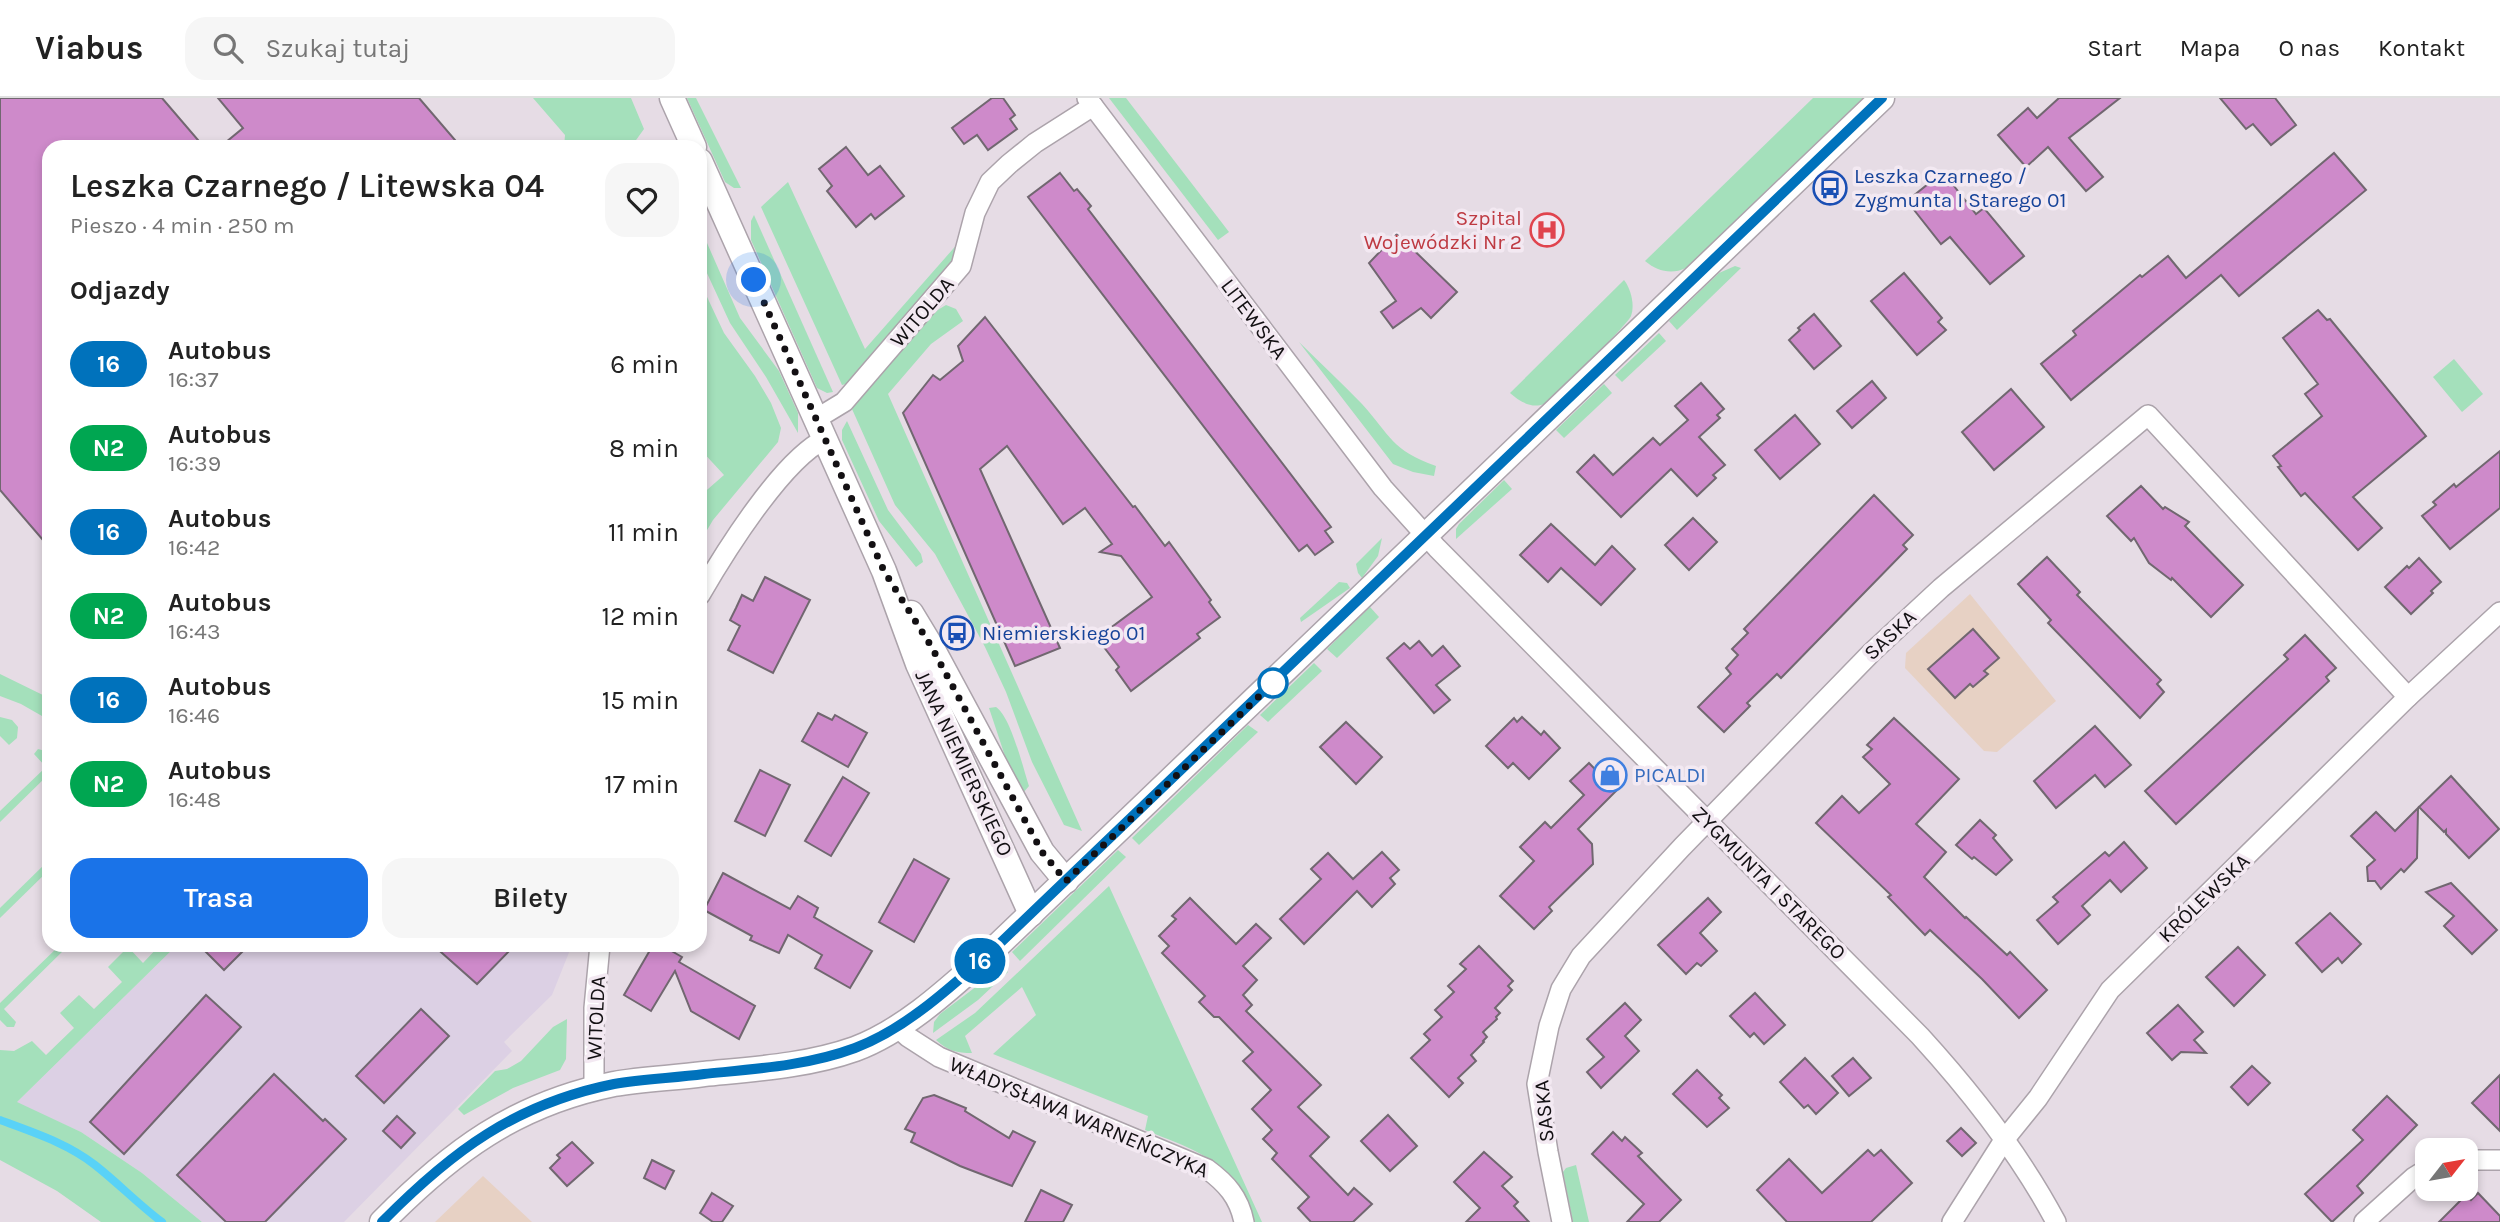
<!DOCTYPE html>
<html lang="pl">
<head>
<meta charset="utf-8">
<style>
	body { margin:0; font-family:Karla,sans-serif; background:#f6f6f6; color:#222; height:100vh; display:flex; flex-direction:column; font-size:26px; white-space:nowrap }
	* { box-sizing:border-box; margin:0 }
	p { font-size:23px; color:#767676 }
	.icon { flex:none; width:38px; height:38px; fill:none; stroke:currentColor; stroke-width:2; stroke-linecap:round; stroke-linejoin:round }
	.map { position:relative; flex:1; overflow:hidden }
	.sheet { position:absolute; left:42px; top:42px; width:665px; height:812px; display:flex; flex-direction:column; background:#fff; border-radius:21px; box-shadow:0 4px 10px #0003 }
	.sheet>* { flex:none }
	.badge { padding:0 14px; border-radius:23px; font-size:24px; line-height:46px }
	.needle { width:46px; rotate:59deg }
	.tools { position:absolute; left:2415px; top:1040px; display:grid; gap:14px }
	.tools a { display:grid; place-items:center; width:63px; height:63px; border-radius:14px; background:#fff; box-shadow:0 4px 10px #0003; font-size:35px }
	.you { position:absolute; width:35px; height:35px; margin:-18px; border:5px solid #fff; border-radius:50%; background:#1a73e8; box-shadow:0 0 0 10px #1a73e833 }
	.map>.badge { position:absolute; translate:-50% -50%; box-shadow:0 0 0 4px #fff }
	h2 { padding:0 28px; font-size:26px; line-height:63px }
	.round { display:grid; place-items:center; flex:none; width:74px; height:74px; border-radius:21px; background:#f6f6f6 }
	.summary { display:flex; align-items:center; justify-content:space-between; height:119px; padding:0 28px }
	h1 { font-size:33px; font-weight:600; line-height:52px }
	.cta { display:flex; gap:14px; margin-top:auto; padding:14px 28px }
	.cta a { flex:1; height:80px; border-radius:21px; background:#1a73e8; color:#fff; font-size:28px; font-weight:600; line-height:80px; text-align:center }
	.cta a+a { background:#f6f6f6; color:#222 }
	ul { padding:0; list-style:none }
	li { display:flex; align-items:center; gap:21px; height:84px; padding:0 28px }
	li div { flex:1 }
	li b { display:block; font-size:26px }
	li em { font-style:normal }
	li .badge { min-width:77px; font-weight:700; text-align:center }
	header { display:flex; align-items:center; gap:42px; box-sizing:border-box; height:98px; padding:0 35px; background:#fff; border-bottom:2px solid #e0e0e0 }
	header strong { font-size:33px }
	nav { display:flex; gap:38px; margin-inline-start:auto; font-size:24px }
	.search { width:490px; height:63px; background:#f6f6f6; display:flex; align-items:center; gap:18px; box-sizing:border-box; padding:0 24px; border-radius:21px; color:#767676; font-size:26px }
	.map>svg:first-child { display:block }
</style>
</head>
<body>
<header>
<strong>Viabus</strong>
<div class="search"><svg class="icon" aria-label="search" viewBox="0 0 24 24"><circle cx="10" cy="10" r="6"/><path d="M15 15l6 6"/></svg>Szukaj tutaj</div>
<nav><a>Start</a><a>Mapa</a><a>O nas</a><a>Kontakt</a></nav>
</header>
<div class="map">
<svg width="2500" height="1124" viewBox="0 0 2500 1124">
	<rect width="100%" height="100%" fill="#e6dce5"/>
	<path fill="#dcd0e4" d="M177 847H572L552 897 504 944 512 953 344 1124H202L142 1075 81 1034 16 1005Z"/>
	<g fill="#e7d1c4">
		<path d="M1970 496 2056 603 1997 654 1984 653 1905 570 1906 555Z"/>
		<path d="M483 1078 532 1124H435Z"/>
	</g>
	<g fill="#a4e0bb">
		<path d="M533 0H631L644 31 631 49H564L565 37Z"/>
		<path d="M687 0H696L741 90H734L725 84Z"/>
		<path d="M1109 0H1126L1229 134 1218 142Z"/>
		<path d="M1813 0H1863L1686 170C1671 177 1657 173 1645 163Z"/>
		<path d="M788 84 865 251 960 143 952 165 846 286 842 287 761 109Z"/>
		<path d="M754 117 833 294 827 295 817 290 751 142V123Z"/>
		<path d="M700 129 740 220 779 273 798 315V335L766 279 730 225 700 160Z"/>
		<path d="M1735 168 1741 170 1677 232 1669 223 1719 175Z"/>
		<path d="M1624 182C1631 191 1635 207 1631 218 1628 226 1551 303 1544 306 1531 311 1519 303 1510 295Z"/>
		<path d="M700 184 724 235 755 278 771 305 781 330 778 344 713 422 700 444V398L724 377 700 351V288L704 285 700 280Z"/>
		<path d="M946 207 956 211 963 223 931 246 888 296 1082 733 1064 727 1032 664 1006 594 985 549 935 456 895 407 852 311 933 211 936 213Z"/>
		<path d="M1659 235 1666 243 1622 284 1615 277Z"/>
		<path d="M1299 244C1320 265 1342 285 1362 306 1391 338 1391 352 1436 368L1434 378 1413 374 1393 366Z"/>
		<path d="M2454 261 2483 296 2462 314 2433 279Z"/>
		<path d="M1604 286 1612 295 1564 340 1556 332Z"/>
		<path d="M847 323 888 412 921 456 923 464 916 469 879 423 842 342V332Z"/>
		<path d="M1504 382 1512 391 1456 441V431L1459 426Z"/>
		<path d="M1382 440 1378 458 1362 480 1358 475 1356 466Z"/>
		<path d="M1339 484 1347 485 1350 490 1301 524 1300 520Z"/>
		<path d="M1370 509 1379 519 1337 560 1327 551Z"/>
		<path d="M1314 565 1322 573 1268 624 1260 617Z"/>
		<path d="M0 576 49 600V622L21 606 0 598Z"/>
		<path d="M996 609C1011 619 1023 670 1029 688L1023 695 1011 676 989 610Z"/>
		<path d="M0 619 12 622 18 629 17 640 9 647 0 638Z"/>
		<path d="M1248 627 1258 634 1139 747 1132 740Z"/>
		<path d="M38 651 49 654V676L0 724V713L46 669 34 656Z"/>
		<path d="M1118 752 1126 759 1020 863 1012 854Z"/>
		<path d="M49 762V772L0 820V810Z"/>
		<path d="M1109 788 1262 1124H1250C1245 1111 1241 1095 1233 1084 1213 1055 1176 1045 1145 1032L1148 1018 993 956 1036 917 1022 889 965 938 972 955C957 955 948 953 936 942L975 915Z"/>
		<path d="M60 847H69L4 911 16 924 14 929H7L0 922V905Z"/>
		<path d="M160 847H177L17 1004 81 1034 142 1075 202 1124H101L57 1093 0 1062V952L14 953 32 943 46 957 74 930 60 915 79 897 94 911 122 884 108 869 128 849 143 865Z"/>
		<path d="M1000 865 1008 874 978 902 933 935 934 924 940 916 973 891Z"/>
		<path d="M567 921 566 961 560 972 513 990 464 1017 458 1011 495 973 507 971 521 963 553 929Z"/>
		<path d="M1576 1067 1589 1124H1573L1563 1074 1566 1070Z"/>
	</g>
	<g fill="none" stroke-linecap="round" stroke-linejoin="round">
		<path stroke="#59d2f7" stroke-width="8" d="M0 1022C32 1034 67 1045 95 1067 118 1085 138 1106 162 1124"/>
	</g>
	<g fill="#ce8aca" stroke="#716770" stroke-width="2">
		<path d="M0 0H162L204 49H49V449L0 392Z"/>
		<path d="M218 0H419L461 49H220L243 30Z"/>
		<path d="M992 0H1003L1015 17 1010 21 1017 31 988 52 977 37 964 46 952 30Z"/>
		<path d="M2059 0H2120L2069 40 2103 79 2086 93 2048 49 2026 69 1998 37 2028 10 2037 20Z"/>
		<path d="M2220 0H2275L2296 27 2271 47 2253 26 2246 31Z"/>
		<path d="M846 49 868 77 880 68 904 98 875 121 871 116 856 129 827 93 832 88 819 71Z"/>
		<path d="M2334 55 2366 92 2239 198 2221 177 2071 302 2041 266 2076 237 2073 233 2140 177 2142 179 2168 158 2186 180Z"/>
		<path d="M1943 74 1976 116 1984 110 2024 158 1990 186 1950 139 1941 146 1907 103Z"/>
		<path d="M1060 75 1074 93 1077 91 1091 108 1088 111 1331 429 1325 433 1333 444 1315 457 1307 447 1299 453 1028 99Z"/>
		<path d="M1397 136 1457 194 1431 220 1421 210 1393 230 1381 214 1396 203 1369 165Z"/>
		<path d="M1904 175 1942 220 1938 224 1946 232 1917 257 1871 203Z"/>
		<path d="M2318 212 2327 222 2330 221 2426 338 2353 399 2382 430 2358 452 2305 395 2301 398 2278 369 2281 368 2273 358 2322 318 2305 296 2318 286 2283 240Z"/>
		<path d="M1814 216 1841 248 1814 271 1789 242 1800 232 1798 230Z"/>
		<path d="M985 219 1133 409 1135 408 1165 448 1169 444 1211 502 1209 504 1220 519 1197 536 1200 540 1131 593 1116 572 1119 569 1097 540 1152 499 1121 458 1100 454 1112 446 1085 410 1063 426 1007 348 980 371 1060 550 1015 568 903 315 933 277 940 282 963 263 958 248Z"/>
		<path d="M1872 283 1886 300 1852 330 1837 313Z"/>
		<path d="M1701 285 1724 311 1717 317 1720 320 1699 339 1725 367 1713 377 1716 380 1697 398 1671 371 1621 419 1577 374 1594 357 1613 377 1653 340 1660 347 1688 322 1675 308Z"/>
		<path d="M2011 291 2044 329 1994 372 1962 334Z"/>
		<path d="M1795 317 1820 346 1780 381 1755 352Z"/>
		<path d="M2500 353V410L2450 451 2422 418 2436 407 2433 404 2454 386 2456 389Z"/>
		<path d="M2141 388 2163 411 2165 409 2189 424 2185 428 2243 487 2211 519 2172 480 2171 482 2149 465 2134 440 2131 443 2107 418Z"/>
		<path d="M1874 397 1913 437 1903 447 1907 451 1781 580 1777 576 1747 605 1750 608 1724 634 1698 609 1731 576 1726 570 1738 557 1732 551 1748 535 1744 531Z"/>
		<path d="M1693 420 1717 444 1689 472 1665 447Z"/>
		<path d="M1551 426 1595 467 1612 448 1635 471 1601 507 1561 470 1548 484 1520 457Z"/>
		<path d="M2047 459 2080 494 2077 497 2161 582 2157 586 2164 594 2140 620 2048 525 2051 522 2018 486Z"/>
		<path d="M2419 460 2441 484 2431 493 2433 495 2411 516 2385 489 2407 468 2409 470Z"/>
		<path d="M765 479 810 502 773 575 728 552 740 528 730 522 736 510 742 497 753 503Z"/>
		<path d="M1973 531 1999 560 1984 573 1988 576 1973 589 1970 586 1955 600 1928 571Z"/>
		<path d="M2305 537 2336 570 2326 579 2329 583 2176 726 2145 693 2288 561 2284 557Z"/>
		<path d="M1419 543 1432 558 1443 548 1460 568 1436 587 1450 602 1434 615 1387 560 1404 545 1410 551Z"/>
		<path d="M818 615 832 622 835 617 867 635 848 669 802 643Z"/>
		<path d="M1522 619 1541 637 1544 633 1560 650 1529 681 1513 665 1508 670 1486 648 1514 620 1517 624Z"/>
		<path d="M1894 620 1959 681 1916 726 1946 754 1924 779 1965 820 1966 819 2007 857 2010 854 2047 892 2019 920 1982 881 1930 832 1925 837 1888 799 1891 797 1816 725 1842 698 1859 715 1890 686 1863 659 1872 651 1867 647Z"/>
		<path d="M1346 624 1382 659 1356 686 1320 649Z"/>
		<path d="M2095 628 2131 667 2105 689 2095 677 2056 710 2034 683Z"/>
		<path d="M1589 665 1616 693 1578 731 1592 746 1593 766 1549 809 1552 813 1534 831 1500 798 1534 763 1520 749 1545 724 1551 730 1584 697 1570 683Z"/>
		<path d="M760 672 790 687 765 738 735 723Z"/>
		<path d="M2451 678 2499 731 2469 760 2446 736V732L2444 734 2419 709Z"/>
		<path d="M843 679 869 695 831 758 805 743Z"/>
		<path d="M2418 710 2417 760 2404 774 2401 771 2381 791 2375 783H2368L2367 769 2375 762 2351 738 2376 714 2395 733Z"/>
		<path d="M1980 722 1996 737 1993 740 2012 762 1996 777 1974 759 1972 761 1956 747Z"/>
		<path d="M2124 744 2147 770 2121 794 2110 782 2082 808 2090 817 2058 846 2037 822 2058 804 2053 799 2105 754 2109 758Z"/>
		<path d="M1382 754 1399 772 1390 780 1395 786 1372 809 1357 793 1304 846 1280 821 1321 781 1311 771 1328 755 1353 781Z"/>
		<path d="M914 761 949 781 914 844 879 824Z"/>
		<path d="M723 775 790 811 798 798 818 810 814 819 872 853 850 890 815 870 822 857 788 837 779 855 750 842 752 838 704 812Z"/>
		<path d="M2451 785 2497 832 2472 856 2444 828 2454 818 2426 794Z"/>
		<path d="M1190 800 1236 846 1256 826 1271 840 1243 868 1257 882 1243 897 1252 907 1246 913 1321 987 1298 1009 1329 1039 1310 1058 1348 1097 1354 1090 1372 1106 1353 1124H1311L1298 1110 1309 1099 1272 1061 1277 1055 1263 1041 1272 1032 1252 1011 1271 992 1243 963 1253 954 1219 919H1214L1199 904 1205 898 1162 855 1169 848 1159 838 1176 821 1172 818Z"/>
		<path d="M1708 800 1721 814 1700 835 1717 853 1701 868 1697 865 1686 876 1658 847Z"/>
		<path d="M2330 815 2361 846 2342 865 2338 860 2322 874 2296 845Z"/>
		<path d="M199 847H249L224 872Z"/>
		<path d="M433 847H515L477 886Z"/>
		<path d="M653 847H661L682 859 679 864 755 908 739 941 691 913 675 873 651 913 624 897Z"/>
		<path d="M1479 848 1513 883 1508 888 1512 892 1495 910 1500 915 1496 919 1497 921 1483 934 1487 939 1483 943 1484 944 1471 957 1476 963 1458 980 1463 985 1449 999 1411 960 1430 942 1424 936 1442 919 1435 912 1454 894 1448 888 1466 871 1460 866Z"/>
		<path d="M2238 849 2265 877 2234 908 2206 879Z"/>
		<path d="M1755 895 1785 927 1764 946 1754 935 1750 939 1730 918Z"/>
		<path d="M206 897 241 929 124 1056 90 1024Z"/>
		<path d="M1625 905 1641 922 1625 938 1639 953 1601 990 1587 974 1604 959 1587 941Z"/>
		<path d="M2178 907 2203 934 2194 942 2206 955 2181 954 2172 962 2147 935Z"/>
		<path d="M421 911 449 938 384 1005 356 978Z"/>
		<path d="M1805 960 1838 995 1816 1016 1808 1007 1804 1010 1780 984Z"/>
		<path d="M1853 960 1871 980 1849 998 1832 978Z"/>
		<path d="M2252 968 2270 985 2248 1007 2231 989Z"/>
		<path d="M1697 972 1722 997 1719 1000 1729 1010 1707 1029 1673 996Z"/>
		<path d="M274 976 323 1023 325 1021 346 1041 265 1124H226L177 1077Z"/>
		<path d="M2500 977V1033L2472 1005Z"/>
		<path d="M934 997 966 1010 965 1013 1009 1040 1013 1033 1035 1044 1012 1088 960 1068 911 1044 915 1035 905 1031 923 1000Z"/>
		<path d="M2387 998 2417 1027 2357 1088 2363 1095 2332 1124 2305 1096 2363 1042 2353 1032Z"/>
		<path d="M1388 1017 1417 1048 1390 1073 1361 1043Z"/>
		<path d="M397 1018 415 1035 401 1050 383 1033Z"/>
		<path d="M1961 1030 1976 1045 1962 1058 1947 1043Z"/>
		<path d="M1613 1034 1622 1043 1625 1039 1642 1055 1638 1058 1681 1102 1659 1124H1627L1644 1106 1592 1056Z"/>
		<path d="M572 1044 593 1065 567 1088 550 1070 560 1060 557 1057Z"/>
		<path d="M1868 1052 1874 1058 1881 1052 1912 1085 1871 1124H1787L1757 1092 1789 1061 1822 1095Z"/>
		<path d="M1484 1054 1512 1079 1502 1088 1518 1104 1514 1108 1529 1124H1466L1480 1110 1454 1084Z"/>
		<path d="M652 1062 674 1073 665 1091 644 1080Z"/>
		<path d="M1041 1092 1072 1107 1063 1124H1025Z"/>
		<path d="M712 1095 733 1108 722 1124H713L700 1115Z"/>
		<path d="M2478 1095 2500 1118V1124H2439L2466 1097 2471 1102Z"/>
	</g>
	<g fill="none" stroke-linecap="round" stroke-linejoin="round">
		<defs>
			<g id="minor">
				<path d="M1087 0 1383 390 1437 450 1920 938C1972 995 2020 1056 2056 1124"/>
				<path d="M816 321 844 304 961 168 975 115 990 84 1009 66 1035 45 1093 8"/>
				<path d="M700 497C725 454 782 362 825 341"/>
				<path d="M897 929 908 939 939 959 1207 1071C1226 1085 1239 1099 1244 1124"/>
				<path d="M594 991V910L600 847"/>
				<path d="M2466 1062H2500"/>
				<path d="M1562 1124 1548 1054 1537 986 1549 928 1561 891 1581 858 1682 749 1872 554 1941 490 2148 317 2408 599"/>
				<path d="M1952 1124 2004 1042 2038 1000 2110 892 2408 599 2500 514"/>
				<path d="M2364 1124 2414 1079 2427 1071"/>
			</g>
			<g id="tertiary">
				<path d="M672 0 694 49"/>
				<path d="M700 63 884 473 918 566 1031 816"/>
				<path d="M911 515 931 548 1042 754 1066 783"/>
				<path d="M382 1124C451 1054 515 1006 614 986 643 981 674 980 704 976 754 971 807 968 855 951 908 931 954 886 996 849L1882 0"/>
			</g>
		</defs>
		<use href="#minor" stroke="#aca3ab" stroke-width="22"/>
		<use href="#tertiary" stroke="#aca3ab" stroke-width="27"/>
		<use href="#minor" stroke="#fff" stroke-width="19"/>
		<use href="#tertiary" stroke="#fff" stroke-width="24"/>
	</g>
	<g fill="none" stroke-linecap="round" stroke-linejoin="round">
		<defs>
			<path id="line" d="M382 1124C452 1053 515 1006 614 986 643 981 674 980 704 976 754 971 807 968 855 950 908 930 954 886 996 849L1882 0"/>
		</defs>
		<use href="#line" stroke="#fff" stroke-width="16"/>
		<use href="#line" stroke="#0072bc" stroke-width="10"/>
		<path stroke="#131013" stroke-width="7" stroke-dasharray="0 12.6" d="M754 182 884 473 931 548 1042 754 1066 783 1273 585"/>
	</g>
	<defs>
		<symbol id="bus-ring" viewBox="-11 -11 22 22"><circle r="9.5" fill="#f3e9f2" stroke="#1a4fb4" stroke-width="1.5"/><path d="M-5-6H5V4H4V6H2V4H-2V6H-4V4H-5ZM-3.5-4V0h7V-4ZM-3.5 1.2v1.5H-2V1.2ZM2 1.2v1.5H3.5V1.2Z" fill="#1a4fb4"/></symbol>
		<symbol id="hospital-ring" viewBox="-11 -11 22 22"><circle r="9.5" fill="#f3e9f2" stroke="#e0444e" stroke-width="1.5"/><path d="M-5-5h3v3.5h4V-5h3V5h-3V1.5h-4V5h-3Z" fill="#e0444e"/></symbol>
		<symbol id="shop-ring" viewBox="-11 -11 22 22"><circle r="9.5" fill="#f3e9f2" stroke="#3f7fe0" stroke-width="1.5"/><path d="M-5-2.5h2.3a2.7 3.5 0 0 1 5.4 0H5L5.5 6h-11ZM-1.5-2.5h3a1.5 2.3 0 0 0-3 0Z" fill="#3f7fe0"/></symbol>
	</defs>
	<g fill-rule="evenodd">
		<use href="#bus-ring" x="1811" y="71" width="38" height="38"/>
		<use href="#hospital-ring" x="1528" y="113" width="38" height="38"/>
		<use href="#bus-ring" x="938" y="516" width="38" height="38"/>
		<use href="#shop-ring" x="1591" y="658" width="38" height="38"/>
	</g>
	<circle fill="#fff" stroke="#0072bc" stroke-width="3.5" cx="1273" cy="585" r="14"/>
	<g text-anchor="middle" dominant-baseline="central" stroke-width="7" stroke-linejoin="round" paint-order="stroke">
		<g font-size="21" fill="#164399" stroke="#f3e9f2" text-anchor="start">
			<text x="1854" y="78">Leszka Czarnego /<tspan x="1854" dy="24">Zygmunta I Starego 01</tspan></text>
			<text x="982" y="535">Niemierskiego 01</text>
		</g>
		<g font-size="21" fill="#be3a42" stroke="#f3e9f2" text-anchor="end">
			<text x="1522" y="120">Szpital<tspan x="1522" dy="24">Wojewódzki Nr 2</tspan></text>
		</g>
		<g font-size="21" fill="#131013" stroke="#f3e9f2">
			<text transform="translate(922 214) rotate(-49)">WITOLDA</text>
			<text transform="translate(1254 221) rotate(53)">LITEWSKA</text>
			<text transform="translate(1890 537) rotate(-43)">SASKA</text>
			<text transform="translate(964 665) rotate(65)">JANA NIEMIERSKIEGO</text>
			<text transform="translate(1769 785) rotate(45)">ZYGMUNTA I STAREGO</text>
			<text transform="translate(2204 800) rotate(-44)">KRÓLEWSKA</text>
			<text transform="translate(596 920) rotate(-87)">WITOLDA</text>
			<text transform="translate(1544 1013) rotate(-95)">SASKA</text>
			<text transform="translate(1079 1019) rotate(23)">WŁADYSŁAWA WARNEŃCZYKA</text>
		</g>
		<g font-size="21" fill="#366cbe" stroke="#f3e9f2" text-anchor="start">
			<text x="1634" y="677">PICALDI</text>
		</g>
	</g>
</svg>
<div class="tools">
<a><svg class="needle" viewBox="-14 -14 28 28"><path d="M0-13l5 13h-10z" fill="#e53935"/><path d="M0 13l5-13h-10z" fill="#767676"/></svg></a>
</div>
<div class="you" style="left:754px;top:182px"></div>
<b class="badge" style="left:980px;top:863px;background:#0072bc;color:#fff">16</b>
<section class="sheet">
<div class="summary"><div><h1>Leszka Czarnego / Litewska 04</h1><p>Pieszo · 4 min · 250 m</p></div><a class="round"><svg class="icon" aria-label="heart" viewBox="0 0 24 24"><path d="M12 20l-8-8c-3-5 5-10 8-4 3-6 11-1 8 4z"/></svg></a></div>
<h2>Odjazdy</h2>
<ul>
<li><span class="badge" style="background:#0072bc;color:#fff">16</span><div><b>Autobus</b><p>16:37</p></div><em>6 min</em></li>
<li><span class="badge" style="background:#00a651;color:#fff">N2</span><div><b>Autobus</b><p>16:39</p></div><em>8 min</em></li>
<li><span class="badge" style="background:#0072bc;color:#fff">16</span><div><b>Autobus</b><p>16:42</p></div><em>11 min</em></li>
<li><span class="badge" style="background:#00a651;color:#fff">N2</span><div><b>Autobus</b><p>16:43</p></div><em>12 min</em></li>
<li><span class="badge" style="background:#0072bc;color:#fff">16</span><div><b>Autobus</b><p>16:46</p></div><em>15 min</em></li>
<li><span class="badge" style="background:#00a651;color:#fff">N2</span><div><b>Autobus</b><p>16:48</p></div><em>17 min</em></li>
</ul>
<div class="cta"><a>Trasa</a><a>Bilety</a></div>
</section>
</div>
</body>
</html>
